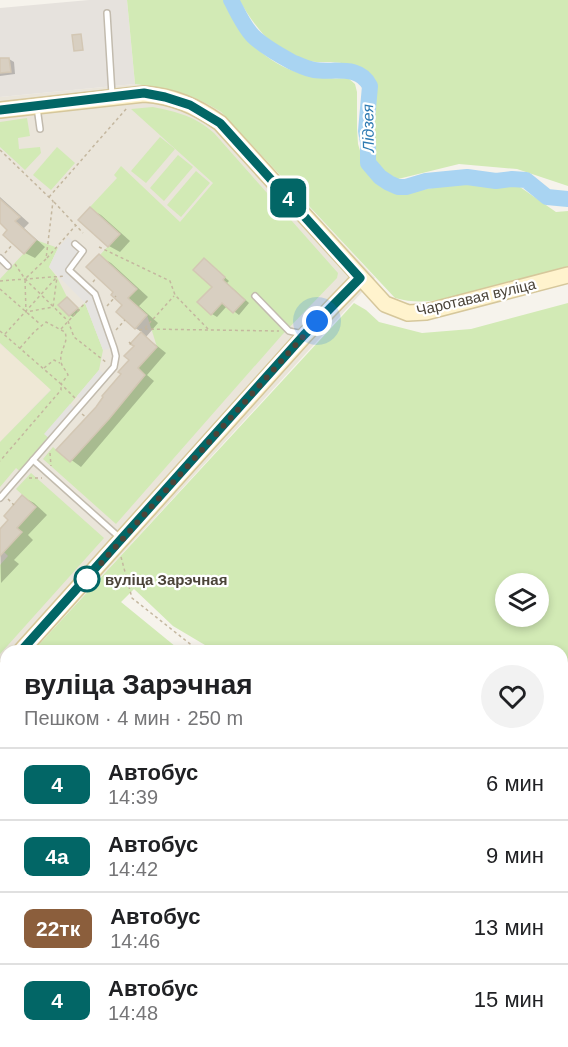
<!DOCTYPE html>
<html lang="ru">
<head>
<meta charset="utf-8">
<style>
	body { margin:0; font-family:Arial,sans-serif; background:#f2f2f2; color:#202124; height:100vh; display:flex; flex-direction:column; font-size:22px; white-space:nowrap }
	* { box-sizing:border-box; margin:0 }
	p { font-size:20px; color:#757577 }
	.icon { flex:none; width:33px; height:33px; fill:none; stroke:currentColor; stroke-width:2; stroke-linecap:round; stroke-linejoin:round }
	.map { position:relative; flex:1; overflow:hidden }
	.drawer { position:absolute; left:0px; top:645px; width:568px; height:402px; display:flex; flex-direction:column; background:#fff; border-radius:18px 18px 0 0; box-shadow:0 3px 9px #0003 }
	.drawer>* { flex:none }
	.badge { padding:0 12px; border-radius:9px; font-size:21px; line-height:39px }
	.buttons { position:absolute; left:495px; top:573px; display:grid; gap:12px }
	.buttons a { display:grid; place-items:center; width:54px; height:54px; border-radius:50%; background:#fff; box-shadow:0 3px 9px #0003; font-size:30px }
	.you { position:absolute; width:30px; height:30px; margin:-15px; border:4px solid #fff; border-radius:50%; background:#1a73e8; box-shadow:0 0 0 9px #1a73e833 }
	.map>.badge { position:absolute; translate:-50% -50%; box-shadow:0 0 0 3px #fff }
	.round { display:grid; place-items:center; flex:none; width:63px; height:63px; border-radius:32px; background:#f2f2f2 }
	.overview { display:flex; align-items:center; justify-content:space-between; height:102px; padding:0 24px }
	h1 { font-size:28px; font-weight:600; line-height:45px }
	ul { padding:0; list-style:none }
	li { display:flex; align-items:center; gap:18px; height:72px; padding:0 24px; border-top:2px solid #e0e0e0 }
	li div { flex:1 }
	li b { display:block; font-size:22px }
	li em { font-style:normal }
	li .badge { min-width:66px; font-weight:700; text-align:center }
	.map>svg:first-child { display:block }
</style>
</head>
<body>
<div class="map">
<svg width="568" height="1047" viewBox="0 0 568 1047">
	<rect width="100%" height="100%" fill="#f6f3ec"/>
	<path fill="#eae5da" d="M135 84 175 90 199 98 221 112 375 278 33 651H6V680L0 686V97Z"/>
	<path fill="#e6e2dd" d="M89 0H127L135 84 0 97V8Z"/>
	<path fill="#efe8d6" d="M0 344 51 389 0 442Z"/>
	<g fill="#d2eab5" fill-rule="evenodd">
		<path d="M127 0H224C231 12 237 25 246 36 271 68 308 81 348 78L355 84 357 92V128L358 144 364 164 371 177 390 191 410 192 460 183 520 187 556 212 568 211V266C544 273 520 279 496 286 464 294 429 308 395 298L221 112C189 92 172 90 135 84Z"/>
		<path d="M239 0H568V186L517 169 459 164 394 180 379 170 370 142 373 110 371 82C365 76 357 68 349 65 333 59 314 65 298 59 271 50 253 23 239 0Z"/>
		<path d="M153 107C177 112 195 116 214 133L338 273 337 278 282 335 116 524 43 459 53 447 70 462 109 419 145 375 138 368 157 347 147 315 128 298 137 288 100 255 119 234 90 207 117 178 114 175 121 166 180 222 213 183 131 109Z"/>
		<path d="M27 118 30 136 18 138 19 149 40 147 41 153 25 170 0 147V122Z"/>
		<path d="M160 137 175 149 146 183 131 171Z"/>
		<path d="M57 147 75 163 51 190 33 175Z"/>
		<path d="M178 155 193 167 164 201 150 188Z"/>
		<path d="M196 171 210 183 181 217 167 205Z"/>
		<path d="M36 240 58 248 49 267 57 277 67 297 58 306 69 316 85 303 103 350 99 370 45 434 51 440 22 473 16 468 0 487V442L51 390 0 343V279Z"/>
		<path d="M354 303 366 310 379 322 422 333 471 329 568 303V1047H0V686L6 680V1041H562V651H229L210 648 173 626 134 589 121 602 181 651H33ZM506 584H538V616H506Z"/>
		<path d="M31 473 104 538 0 654V565L8 556 4 552 22 532 17 528 36 507 16 489Z"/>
	</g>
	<g fill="#e5e3e0">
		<path d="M68 237 83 251 69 270 95 294 114 348 103 350 85 303 49 267 58 248Z"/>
		<path d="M99 370 107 376 84 402 77 396Z"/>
		<path d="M70 404 77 410 51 440 44 434Z"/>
	</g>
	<g fill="#0003">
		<path d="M9 59 14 62 15 74 0 76V60Z"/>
		<path d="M0 197 29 223 24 228 45 247 35 258 25 253 10 230 0 221Z"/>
		<path d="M90 209 101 215 130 241 120 252 109 246Z"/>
		<path d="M99 256 111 263 148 297 139 306 158 323 146 337 166 353 147 375 154 381 81 467 58 450 97 408 123 374 136 346 133 344 142 332 135 328 115 292Z"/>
		<path d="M205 260 229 281 227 283 249 303 239 315 227 306 217 317 212 314 214 287Z"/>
		<path d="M70 301 80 310 73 317 70 315Z"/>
		<path d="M23 497 34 503 47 515 28 535 33 540 14 560 19 564 1 583 0 531 10 520Z"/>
	</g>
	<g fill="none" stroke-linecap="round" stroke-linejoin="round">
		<path stroke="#a9d4f2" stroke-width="16" d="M231 0C237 11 244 27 253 36 263 46 279 55 292 62 299 65 307 69 314 70 334 73 359 64 370 86L366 131 368 142V163L380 177 389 183 398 187H406L426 181 467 177 496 181 512 179 526 180 547 197 568 199"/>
	</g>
	<g fill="#d8cfc1" stroke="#d3c7b4" stroke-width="1.5">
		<path d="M81 34 83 50 74 51 72 35Z"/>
		<path d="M0 58H9L11 72 0 73Z"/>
		<path d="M0 199 20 217 15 221 36 240 24 254 3 235 7 230 0 223Z"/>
		<path d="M90 207 120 234 108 247 78 220Z"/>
		<path d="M99 254 137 289 128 298 147 315 135 329 116 312 122 305 111 295 113 292 86 267Z"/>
		<path d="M204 258 225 277 223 280 245 300 233 313 222 303 211 315 197 302 212 287 193 270Z"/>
		<path d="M67 297 78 308 69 316 58 305Z"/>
		<path d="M141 332 157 347 138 368 145 375 109 419 70 462 56 450 96 407 103 397 102 396 121 374 118 372 129 360 124 356 134 346 130 344Z"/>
		<path d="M22 495 36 507 17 528 22 532 0 556V529L8 520 4 516Z"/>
	</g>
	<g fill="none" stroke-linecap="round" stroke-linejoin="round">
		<defs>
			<g id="lane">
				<path d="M107 13 112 95"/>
				<path d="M37 107 40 129"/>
				<path d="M0 258 8 266"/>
				<path d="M255 296 289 331 303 334"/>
				<path d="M33 460 119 537"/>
				<path d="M0 498 114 367 116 356 114 348 95 294 69 270 83 251 75 244"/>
			</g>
			<g id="secondary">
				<path d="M0 110 144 94C173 96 196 106 220 123L385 304 408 313 426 312 568 275"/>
				<path d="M21 651 305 335 360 278"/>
				<path d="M0 674 6 668"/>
			</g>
		</defs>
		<use href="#lane" stroke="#c2bbae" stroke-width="8"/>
		<use href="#secondary" stroke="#d6c79b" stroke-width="18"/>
		<g stroke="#c4b79f" stroke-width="1.5" stroke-dasharray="3 3" stroke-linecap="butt">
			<path d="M0 150 53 201 46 259 25 279 26 312 53 307 57 277"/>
			<path d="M49 197 127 108"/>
			<path d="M54 202 83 233"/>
			<path d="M99 247 170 281 175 295 208 329"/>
			<path d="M5 253 13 244"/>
			<path d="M47 258 76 225"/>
			<path d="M15 264 25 279 68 321 74 337 107 363"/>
			<path d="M0 281 65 276"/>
			<path d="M93 282 96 278"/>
			<path d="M0 289 40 324"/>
			<path d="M107 306 116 296"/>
			<path d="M145 328 174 296"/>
			<path d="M61 329 88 300"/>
			<path d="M116 330 125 320"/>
			<path d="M139 330 145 329 279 331"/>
			<path d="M0 331 61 384V390L0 461"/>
			<path d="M5 334 56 278"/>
			<path d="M129 342 132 345"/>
			<path d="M20 348 34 332 46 322 65 332C69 344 59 350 61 361 61 366 66 370 68 375L61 384 77 400"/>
			<path d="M44 368 54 360 60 363"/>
			<path d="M82 414 86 417"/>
			<path d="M50 453 51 466"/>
			<path d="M29 478H42"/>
			<path d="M8 499 14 505"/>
			<path d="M121 557 132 598 199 651"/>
		</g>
		<use href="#lane" stroke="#fff" stroke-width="5"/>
		<use href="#secondary" stroke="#fff3cd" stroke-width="15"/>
	</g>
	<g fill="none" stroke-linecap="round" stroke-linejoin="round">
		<defs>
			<path id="line" d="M0 110 144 93 165 97 190 105 220 123 360 278 304 335 21 651"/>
		</defs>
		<use href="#line" stroke="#fff" stroke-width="14"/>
		<use href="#line" stroke="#026666" stroke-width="9"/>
		<path stroke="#4b4439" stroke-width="6" stroke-dasharray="0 10.8" d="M87 579 317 321"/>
	</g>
	<circle fill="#fff" stroke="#026666" stroke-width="3" cx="87" cy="579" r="12"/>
	<g text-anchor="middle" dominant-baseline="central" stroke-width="4.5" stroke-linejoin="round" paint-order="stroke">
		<g font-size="15" fill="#4b4439" stroke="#fff">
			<text transform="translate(476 297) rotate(-13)">Чаротавая вуліца</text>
		</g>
		<g font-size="15" font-weight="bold" fill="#4b4439" stroke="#fff" text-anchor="start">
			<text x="105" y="579">вуліца Зарэчная</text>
		</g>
		<g font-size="16" font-style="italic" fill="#2e7ab2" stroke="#fff">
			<text transform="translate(368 128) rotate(-91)">Лідзея</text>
		</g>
	</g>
</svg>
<div class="buttons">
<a><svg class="icon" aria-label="layers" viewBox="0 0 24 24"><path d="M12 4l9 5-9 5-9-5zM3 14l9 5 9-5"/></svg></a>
</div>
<div class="you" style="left:317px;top:321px"></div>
<b class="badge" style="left:288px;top:198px;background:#026666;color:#fff">4</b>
<section class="drawer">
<div class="overview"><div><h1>вуліца Зарэчная</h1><p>Пешком · 4 мин · 250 m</p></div><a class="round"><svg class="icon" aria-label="heart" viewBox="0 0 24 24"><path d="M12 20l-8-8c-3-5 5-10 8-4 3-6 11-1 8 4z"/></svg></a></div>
<ul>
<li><span class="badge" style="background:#026666;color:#fff">4</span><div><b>Автобус</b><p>14:39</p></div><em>6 мин</em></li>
<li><span class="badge" style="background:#026666;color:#fff">4а</span><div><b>Автобус</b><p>14:42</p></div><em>9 мин</em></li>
<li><span class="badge" style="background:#8b5e3c;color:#fff">22тк</span><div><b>Автобус</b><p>14:46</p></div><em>13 мин</em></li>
<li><span class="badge" style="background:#026666;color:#fff">4</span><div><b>Автобус</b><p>14:48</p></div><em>15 мин</em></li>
</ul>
</section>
</div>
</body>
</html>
